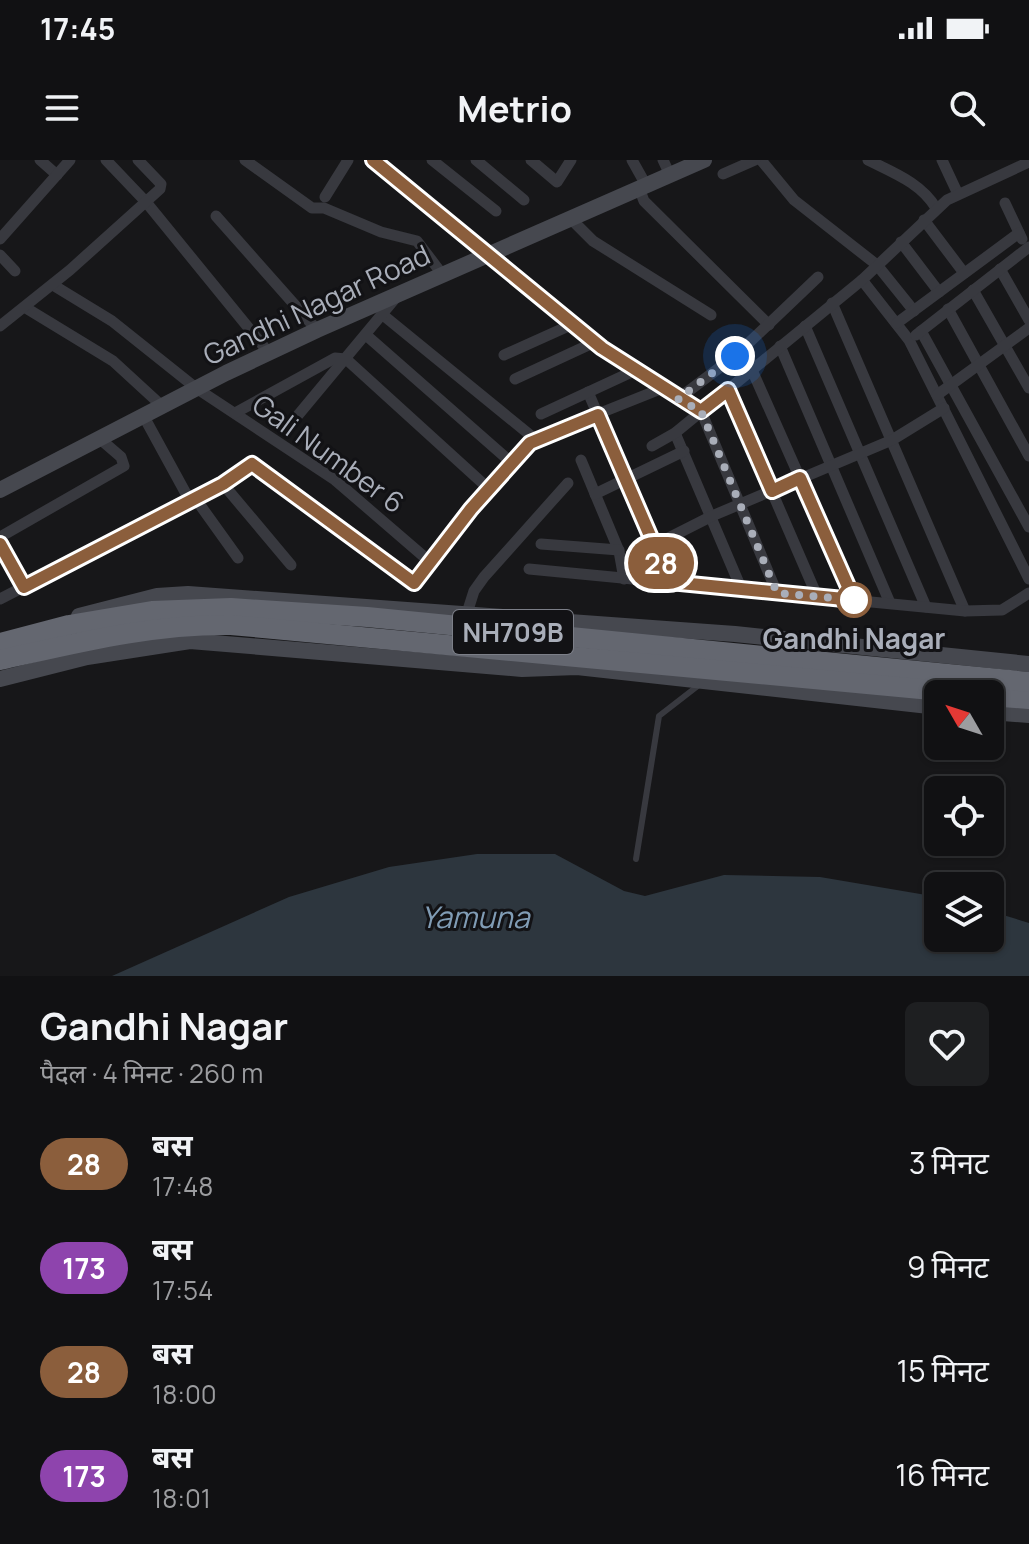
<!DOCTYPE html>
<html lang="hi">
<head>
<meta charset="utf-8">
<style>
	body { margin:0; font-family:Manrope,"Noto Sans Devanagari",sans-serif; background:#1e1f21; color:#f1f3f6; height:100vh; display:flex; flex-direction:column; font-size:30px; white-space:nowrap }
	* { box-sizing:border-box; margin:0 }
	p { font-size:26px; color:#9c9da0 }
	.icon { flex:none; width:44px; height:44px; fill:none; stroke:currentColor; stroke-width:2; stroke-linecap:round; stroke-linejoin:round }
	.map { position:relative; height:816px; overflow:hidden }
	.sheet { display:flex; flex-direction:column; background:#111113; flex:1 }
	.sheet>* { flex:none }
	.badge { padding:0 16px; border-radius:26px; font-size:28px; line-height:52px }
	.needle { width:52px; rotate:309deg }
	.tools { position:absolute; left:924px; top:520px; display:grid; gap:16px }
	.tools a { display:grid; place-items:center; width:80px; height:80px; border-radius:12px; background:#111113; box-shadow:0 2px 6px #0004,0 0 0 2px #303133; font-size:40px }
	.you { position:absolute; width:40px; height:40px; margin:-20px; border:6px solid #fff; border-radius:50%; background:#1a73e8; box-shadow:0 0 0 12px #1a73e833 }
	.map>.badge { position:absolute; translate:-50% -50%; box-shadow:0 0 0 4px #fff }
	.round { display:grid; place-items:center; flex:none; width:84px; height:84px; border-radius:12px; background:#1e1f21 }
	.overview { display:flex; align-items:center; justify-content:space-between; height:136px; padding:0 40px }
	h1 { font-size:38px; font-weight:700; line-height:60px }
	ul { padding:0; list-style:none }
	li { display:flex; align-items:center; gap:24px; height:104px; padding:0 40px }
	li div { flex:1 }
	li b { display:block; font-size:30px }
	li em { font-style:normal }
	li .badge { min-width:88px; font-weight:700; text-align:center }
	.status { display:flex; justify-content:space-between; align-items:center; height:56px; padding:0 40px; background:#111113; direction:ltr }
	.status svg { height:22px; fill:currentColor }
	header { display:flex; justify-content:space-between; align-items:center; height:104px; padding:0 40px; background:#111113; font-size:36px; font-weight:700 }
	.map>svg:first-child { display:block }
</style>
</head>
<body>
<div class="status"><b>17:45</b><svg viewBox="0 0 49 12"><path d="M0 12V9h3v3zM5 12V6h3v6zM10 12V3h3v9zM15 12V0h3v12zM26 1h20v11H26zM47 4h2v5h-2z"/></svg></div>
<header><svg class="icon" aria-label="menu" viewBox="0 0 24 24"><path d="M4 6h16M4 12h16M4 18h16"/></svg>Metrio<svg class="icon" aria-label="search" viewBox="0 0 24 24"><circle cx="10" cy="10" r="6"/><path d="M15 15l6 6"/></svg></header>
<div class="map">
<svg width="1029" height="816" viewBox="0 0 1029 816">
	<rect width="100%" height="100%" fill="#171719"/>
	<path fill="#2d363e" d="M477 694H555L624 731 645 736 724 715 820 717 938 737V778H990V751L1029 763V816H112L289 737 389 707Z"/>
	<g fill="none" stroke-linecap="round" stroke-linejoin="round">
		<path stroke="#38393f" stroke-width="6" d="M636 699 659 556 699 525"/>
		<g stroke="#38393f" stroke-width="11">
			<path d="M40 0 57 15"/>
			<path d="M106 0 146 42 269 193"/>
			<path d="M245 0 312 48H324L381 72 417 81 442 114"/>
			<path d="M373 0 602 188 701 251 777 433"/>
			<path d="M432 0 496 51"/>
			<path d="M476 0 524 40"/>
			<path d="M531 0 557 22 571 0"/>
			<path d="M632 0 646 25"/>
			<path d="M663 0 670 15"/>
			<path d="M761 0 794 40 877 105 914 151"/>
			<path d="M868 0C894 13 921 23 936 48"/>
			<path d="M942 0 957 32"/>
			<path d="M723 14 755 0"/>
			<path d="M639 28 644 41 769 165"/>
			<path d="M325 37 348 0"/>
			<path d="M1005 43 1022 79"/>
			<path d="M216 56 317 170"/>
			<path d="M570 58 593 81 711 155"/>
			<path d="M924 60 964 113"/>
			<path d="M0 79 70 0"/>
			<path d="M901 82 939 132"/>
			<path d="M0 95 15 111"/>
			<path d="M1000 109 1029 160"/>
			<path d="M862 120 909 180 1029 419"/>
			<path d="M53 125 112 161 196 228 335 320 429 401"/>
			<path d="M973 130 1029 228"/>
			<path d="M832 143 965 451"/>
			<path d="M26 148 113 201 162 246"/>
			<path d="M948 149 1029 296"/>
			<path d="M383 155 535 279"/>
			<path d="M897 163 1019 73"/>
			<path d="M0 166 70 110 160 29 161 24 138 0"/>
			<path d="M805 166 926 447"/>
			<path d="M921 171 1029 367"/>
			<path d="M366 175 512 303"/>
			<path d="M916 175 1029 87"/>
			<path d="M780 186 890 443"/>
			<path d="M504 195 573 164"/>
			<path d="M752 210 854 440"/>
			<path d="M515 219 595 182"/>
			<path d="M728 230 817 436"/>
			<path d="M588 232 670 422"/>
			<path d="M937 235 1029 168"/>
			<path d="M678 239 735 196 818 117"/>
			<path d="M235 253 335 198 346 199 489 329"/>
			<path d="M541 254 636 210"/>
			<path d="M143 255 190 341"/>
			<path d="M289 266 398 135"/>
			<path d="M675 273 741 428"/>
			<path d="M652 286 675 273 862 120 947 40 1029 2"/>
			<path d="M581 300 619 391 624 419"/>
			<path d="M223 324 291 405"/>
			<path d="M595 334 684 291"/>
			<path d="M195 338 238 398"/>
			<path d="M0 377 124 306 121 297 99 278"/>
			<path d="M0 384 24 427"/>
			<path d="M541 384 619 390"/>
			<path d="M629 398 712 356 892 280 944 248"/>
			<path d="M529 409 965 451 1002 450 1029 433"/>
			<path d="M0 439 223 324 252 304 415 423 471 349 535 279 663 228"/>
			<path d="M467 453 474 431 484 417 568 323"/>
		</g>
		<g stroke="#46484f" stroke-width="16">
			<path d="M0 330 226 213 317 170 704 0"/>
			<path d="M79 456 157 436 188 434 735 474 1029 504"/>
			<path d="M0 519 87 497 190 481 522 509 577 507 938 547"/>
			<path d="M990 552 1029 555"/>
		</g>
		<path stroke="#646770" stroke-width="20" d="M990 536 1029 539"/>
		<g stroke="#646770" stroke-width="20">
			<path d="M0 483 69 465 152 451 231 448 367 457 1029 522"/>
			<path d="M0 500C77 483 151 464 231 465L974 534"/>
		</g>
	</g>
	<g fill="none" stroke-linecap="round" stroke-linejoin="round">
		<defs>
			<path id="line" d="M0 384 24 427 223 324 252 304 414 423 471 349 530 283 598 255 670 422 854 440 800 318 772 331 728 230 701 251 602 188 373 0"/>
		</defs>
		<use href="#line" stroke="#fff" stroke-width="18"/>
		<use href="#line" stroke="#8b5e3c" stroke-width="12"/>
		<path stroke="#a9aeb9" stroke-width="8" stroke-dasharray="0 14.4" d="M735 196 678 239 701 251 777 433 854 440"/>
	</g>
	<circle fill="#fff" stroke="#8b5e3c" stroke-width="4" cx="854" cy="440" r="16"/>
	<g text-anchor="middle" dominant-baseline="central" stroke-width="6" stroke-linejoin="round" paint-order="stroke">
		<rect fill="#121215" stroke="#7c7f88" stroke-width="2" x="453" y="450" width="120" height="44" rx="6"/>
		<g font-size="26" font-weight="bold" fill="#a9aeb9">
			<text x="513" y="472">NH709B</text>
		</g>
		<g font-size="28" fill="#a9aeb9" stroke="#121215">
			<text transform="translate(316 144) rotate(-25)">Gandhi Nagar Road</text>
			<text transform="translate(329 293) rotate(36)">Gali Number 6</text>
		</g>
		<g font-size="28" font-weight="bold" fill="#a9aeb9" stroke="#121215">
			<text x="854" y="478">Gandhi Nagar</text>
		</g>
		<g font-size="30" font-style="italic" fill="#809cb5" stroke="#121215">
			<text x="475" y="756">Yamuna</text>
		</g>
	</g>
</svg>
<div class="tools">
<a><svg class="needle" viewBox="-14 -14 28 28"><path d="M0-13l5 13h-10z" fill="#e53935"/><path d="M0 13l5-13h-10z" fill="#9c9da0"/></svg></a>
<a><svg class="icon" aria-label="locate" viewBox="0 0 24 24"><circle cx="12" cy="12" r="6"/><path d="M12 2v4M12 18v4M2 12h4M18 12h4"/></svg></a>
<a><svg class="icon" aria-label="layers" viewBox="0 0 24 24"><path d="M12 4l9 5-9 5-9-5zM3 14l9 5 9-5"/></svg></a>
</div>
<div class="you" style="left:735px;top:196px"></div>
<b class="badge" style="left:661px;top:403px;background:#8b5e3c;color:#fff">28</b>
</div>
<section class="sheet">
<div class="overview"><div><h1>Gandhi Nagar</h1><p>पैदल · 4 मिनट · 260 m</p></div><a class="round"><svg class="icon" aria-label="heart" viewBox="0 0 24 24"><path d="M12 20l-8-8c-3-5 5-10 8-4 3-6 11-1 8 4z"/></svg></a></div>
<ul>
<li><span class="badge" style="background:#8b5e3c;color:#fff">28</span><div><b>बस</b><p>17:48</p></div><em>3 मिनट</em></li>
<li><span class="badge" style="background:#8e44ad;color:#fff">173</span><div><b>बस</b><p>17:54</p></div><em>9 मिनट</em></li>
<li><span class="badge" style="background:#8b5e3c;color:#fff">28</span><div><b>बस</b><p>18:00</p></div><em>15 मिनट</em></li>
<li><span class="badge" style="background:#8e44ad;color:#fff">173</span><div><b>बस</b><p>18:01</p></div><em>16 मिनट</em></li>
</ul>
</section>
</body>
</html>
